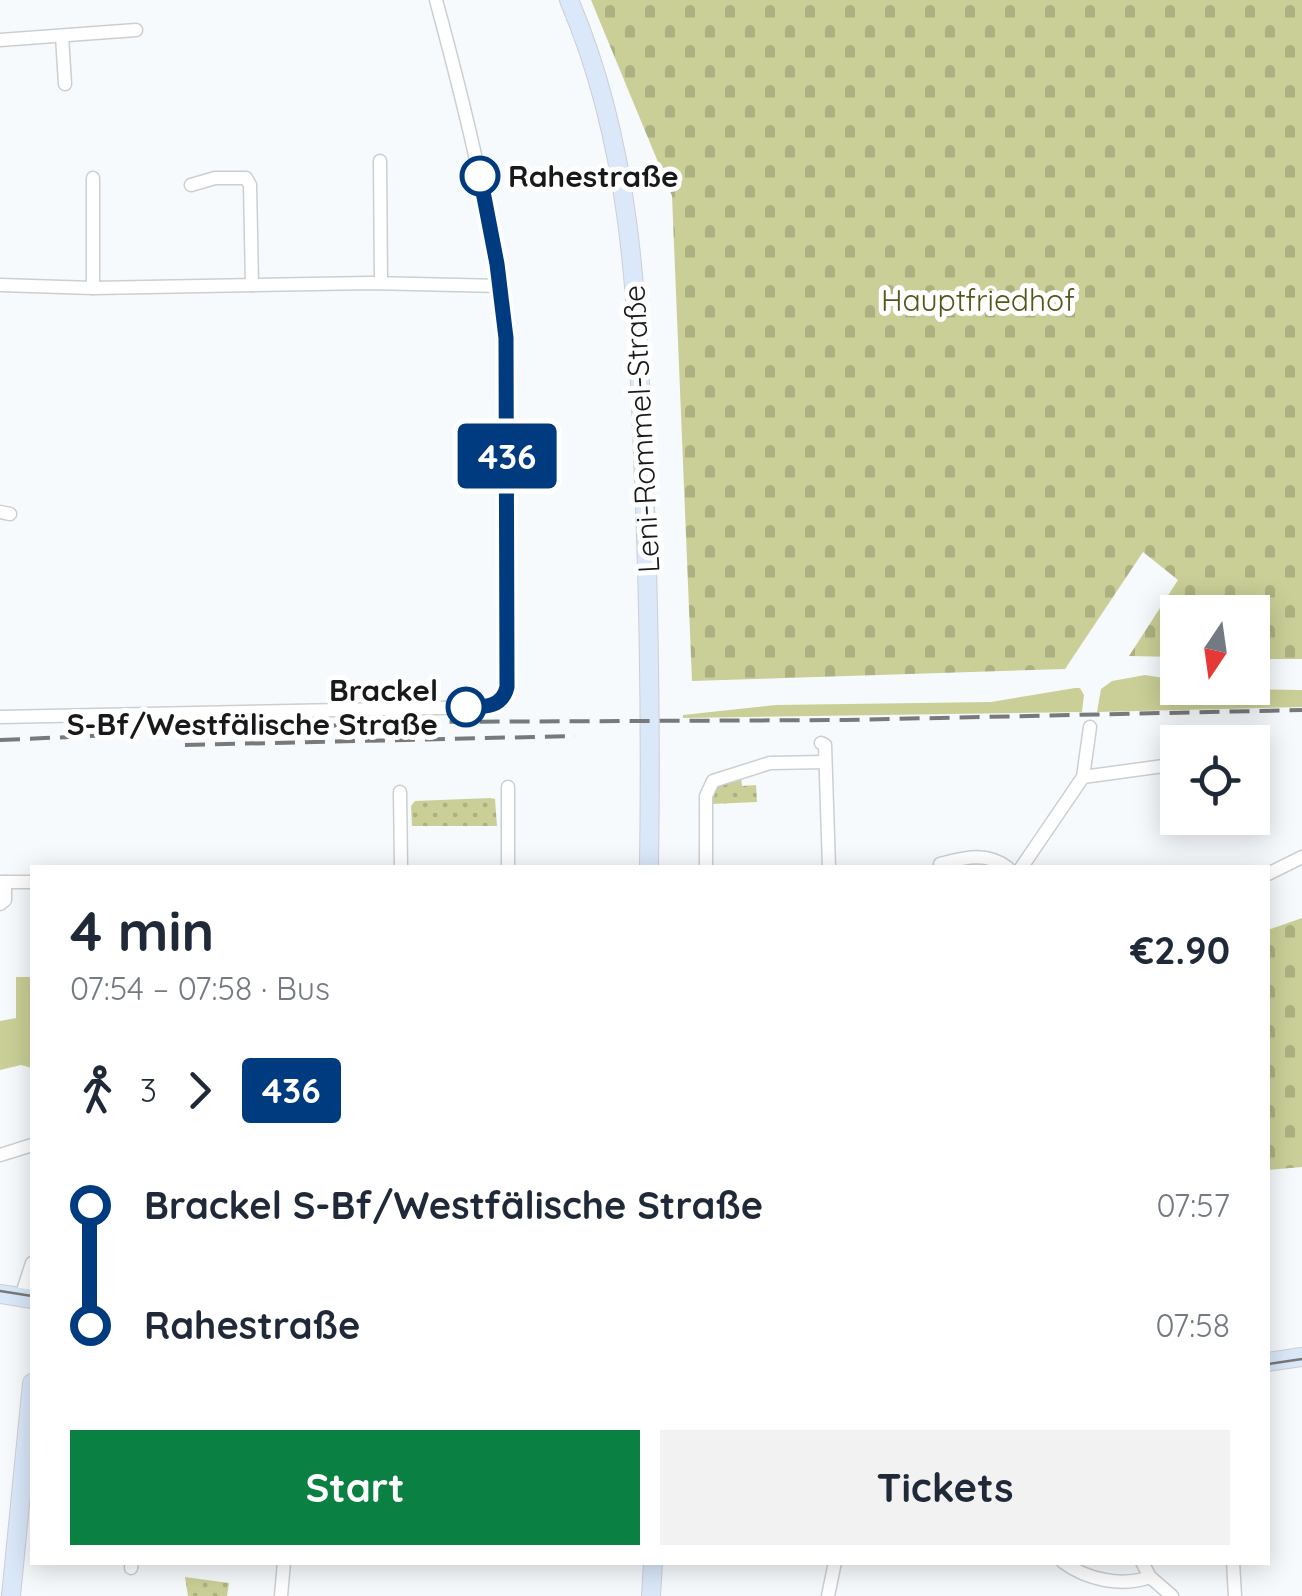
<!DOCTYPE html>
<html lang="en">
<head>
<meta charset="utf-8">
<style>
	body { margin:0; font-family:Quicksand,sans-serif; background:#f2f2f3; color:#1f2937; height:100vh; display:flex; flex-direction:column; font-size:38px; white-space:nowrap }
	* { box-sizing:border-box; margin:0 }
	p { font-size:32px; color:#747a83 }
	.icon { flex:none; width:55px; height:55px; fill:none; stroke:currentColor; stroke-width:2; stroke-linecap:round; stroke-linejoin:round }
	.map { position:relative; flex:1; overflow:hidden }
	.sheet { position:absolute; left:30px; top:865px; width:1240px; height:700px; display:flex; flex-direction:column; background:#fff; border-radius:0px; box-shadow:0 5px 25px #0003 }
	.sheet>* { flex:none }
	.badge { padding:0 20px; border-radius:8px; font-size:35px; line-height:65px }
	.needle { width:65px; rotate:193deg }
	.controls { position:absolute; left:1160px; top:595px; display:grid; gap:20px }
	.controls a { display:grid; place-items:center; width:110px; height:110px; border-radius:0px; background:#fff; box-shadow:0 5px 25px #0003; font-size:50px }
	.map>.badge { position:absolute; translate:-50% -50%; box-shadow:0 0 0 5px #fff }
	.legs { display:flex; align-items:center; gap:15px; height:110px; padding:0 40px; font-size:32px }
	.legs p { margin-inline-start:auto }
	.headline { display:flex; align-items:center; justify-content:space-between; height:170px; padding:0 40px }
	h1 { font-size:55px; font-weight:800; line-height:75px }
	.action { display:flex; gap:20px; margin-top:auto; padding:20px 40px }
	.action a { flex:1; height:115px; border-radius:0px; background:#0b8043; color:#fff; font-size:40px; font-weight:800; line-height:115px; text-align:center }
	.action a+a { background:#f2f2f3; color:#1f2937 }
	ul { padding:0 40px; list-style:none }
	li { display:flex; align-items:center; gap:35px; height:120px; font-size:38px }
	li i { display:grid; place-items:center; width:15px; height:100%; margin:0 12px; background:currentColor }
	li i::after { content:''; width:25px; height:25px; margin:-12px; border:8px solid; border-radius:50%; background:#fff }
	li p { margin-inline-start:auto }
	li:first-child i { background:linear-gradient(#0000 50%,currentColor 0) }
	li:last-child i { background:linear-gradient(currentColor 50%,#0000 0) }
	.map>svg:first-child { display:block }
</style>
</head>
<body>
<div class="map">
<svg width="1302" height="1596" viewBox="0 0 1302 1596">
	<defs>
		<pattern id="cemetery-stones" width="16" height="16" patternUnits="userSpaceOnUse" patternTransform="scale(2.5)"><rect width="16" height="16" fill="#cacf97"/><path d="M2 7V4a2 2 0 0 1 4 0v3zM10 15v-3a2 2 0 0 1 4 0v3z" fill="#adb182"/></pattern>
		<pattern id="park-dots" width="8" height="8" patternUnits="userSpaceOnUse" patternTransform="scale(2.5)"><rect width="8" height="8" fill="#cacf97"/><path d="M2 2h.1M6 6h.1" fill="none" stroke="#adb182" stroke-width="1.8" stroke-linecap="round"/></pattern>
	</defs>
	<rect width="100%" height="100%" fill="#f7fafd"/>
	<g fill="#cacf97">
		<path d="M1145 675 1177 680 1178 688 1302 690V707L1097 712 1101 689 1112 681Z"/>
		<path d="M1075 688H1080L1084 695 1082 712 683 718V715L776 705 991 702Z"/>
		<path d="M16 977H32V1068L21 1065 0 1070V1021L16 1018Z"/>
	</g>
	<g fill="url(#cemetery-stones)">
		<path d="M591 0H1302V659H1253L1252 612H1178L1177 657 1129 656 1178 580 1143 552 1065 669 692 681 672 196Z"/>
		<path d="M1302 918V1167L1268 1170V930Z"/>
	</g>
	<g fill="url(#park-dots)">
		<path d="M741 777 742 786 756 785 757 802 712 804C710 780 721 783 741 777Z"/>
		<path d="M490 798 495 799 497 826H412L411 806 415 801Z"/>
		<path d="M185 1577 229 1583 227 1596H188Z"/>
	</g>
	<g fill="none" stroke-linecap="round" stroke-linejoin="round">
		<defs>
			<g id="street">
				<path d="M62 36 65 84"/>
				<path d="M0 40 136 30"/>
				<path d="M380 161 381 283"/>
				<path d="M191 185 215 178H246L250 185 252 285"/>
				<path d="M0 285 93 288 370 283 501 286"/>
				<path d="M93 288V178"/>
				<path d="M0 512 10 514"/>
				<path d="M0 717 487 707 502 700 506 694V338C494 223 466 111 436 0"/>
				<path d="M821 743 825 745 829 868"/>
				<path d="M1083 777 1178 764"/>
				<path d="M508 787V868"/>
				<path d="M400 792 401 868"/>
				<path d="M940 864C964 858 986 851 1008 868"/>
				<path d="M706 868V796L713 781 770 763 825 762"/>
				<path d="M1021 868 1083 777 1090 727"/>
				<path d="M1268 874 1302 857"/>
				<path d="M0 882H32"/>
				<path d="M0 904 5 900V882"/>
				<path d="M0 1155 32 1145"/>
				<path d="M21 1297 32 1263"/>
				<path d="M1063 1562C1087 1580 1122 1587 1150 1577"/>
				<path d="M1142 1562 1150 1577 1172 1596"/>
				<path d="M1233 1562 1235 1596"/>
				<path d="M131 1568 132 1562"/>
				<path d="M281 1596 284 1562"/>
				<path d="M828 1596 835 1562"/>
			</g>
			<g id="secondary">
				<path d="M569 0C632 147 637 298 643 456 649 593 651 730 649 868"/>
				<path d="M0 1294 32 1299"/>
				<path d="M1268 1362 1302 1357"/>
				<path d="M11 1596 32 1383"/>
				<path d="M651 1596 653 1562"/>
			</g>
		</defs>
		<use href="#street" stroke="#cccfd2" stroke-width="15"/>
		<use href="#secondary" stroke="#cccfd2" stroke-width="20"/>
		<use href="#street" stroke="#fff" stroke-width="12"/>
		<use href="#secondary" stroke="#dae8fa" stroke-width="18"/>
		<g stroke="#77797b" stroke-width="2.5">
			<path d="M0 1291 32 1296"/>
			<path d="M1268 1364 1302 1359"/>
		</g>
		<g stroke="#77797b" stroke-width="4" stroke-dasharray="20 10" stroke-linecap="butt">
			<path d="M0 740 415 722 845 720 1302 710"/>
			<path d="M185 745 575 736"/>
		</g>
	</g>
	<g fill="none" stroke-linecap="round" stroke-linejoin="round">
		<defs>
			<path id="line-1" d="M466 707C484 707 502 708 507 687L506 338 497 264 480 176"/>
		</defs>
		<use href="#line-1" stroke="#fff" stroke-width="22"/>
		<use href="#line-1" stroke="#003b80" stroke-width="15"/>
	</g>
	<g fill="#fff" stroke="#003b80" stroke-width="5">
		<circle cx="480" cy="176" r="18"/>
		<circle cx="466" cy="707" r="18"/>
	</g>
	<g text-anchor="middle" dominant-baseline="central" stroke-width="10" stroke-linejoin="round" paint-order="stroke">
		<g font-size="30" font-weight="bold" fill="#18191a" stroke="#fff" text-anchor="start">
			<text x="508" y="176">Rahestraße</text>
			<text x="438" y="690" text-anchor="end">Brackel<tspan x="438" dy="34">S-Bf/Westfälische Straße</tspan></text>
		</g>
		<g font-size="30" fill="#54571a" stroke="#fff">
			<text x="978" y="300">Hauptfriedhof</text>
		</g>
		<g font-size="30" fill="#18191a" stroke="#fff">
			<text transform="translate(641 429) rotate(-93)">Leni-Rommel-Straße</text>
		</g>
	</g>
</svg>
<div class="controls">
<a><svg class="needle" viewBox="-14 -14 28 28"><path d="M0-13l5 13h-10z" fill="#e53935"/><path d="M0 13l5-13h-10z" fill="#747a83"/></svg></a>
<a><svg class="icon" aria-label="locate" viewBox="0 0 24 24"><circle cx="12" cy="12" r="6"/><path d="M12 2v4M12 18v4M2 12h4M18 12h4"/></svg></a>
</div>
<b class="badge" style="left:507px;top:456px;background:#003b80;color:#fff">436</b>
<section class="sheet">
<div class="headline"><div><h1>4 min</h1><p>07:54 – 07:58 · Bus</p></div><b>€2.90</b></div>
<div class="legs"><svg class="icon" aria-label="walk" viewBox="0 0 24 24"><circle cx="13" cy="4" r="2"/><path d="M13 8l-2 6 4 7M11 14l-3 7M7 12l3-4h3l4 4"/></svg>3<svg class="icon" aria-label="forward" viewBox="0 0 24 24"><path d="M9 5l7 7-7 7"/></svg><b class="badge" style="background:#003b80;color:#fff">436</b></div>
<ul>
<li><i style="color:#003b80"></i><b>Brackel S-Bf/Westfälische Straße</b><p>07:57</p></li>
<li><i style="color:#003b80"></i><b>Rahestraße</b><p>07:58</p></li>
</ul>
<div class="action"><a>Start</a><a>Tickets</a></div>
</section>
</div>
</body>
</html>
